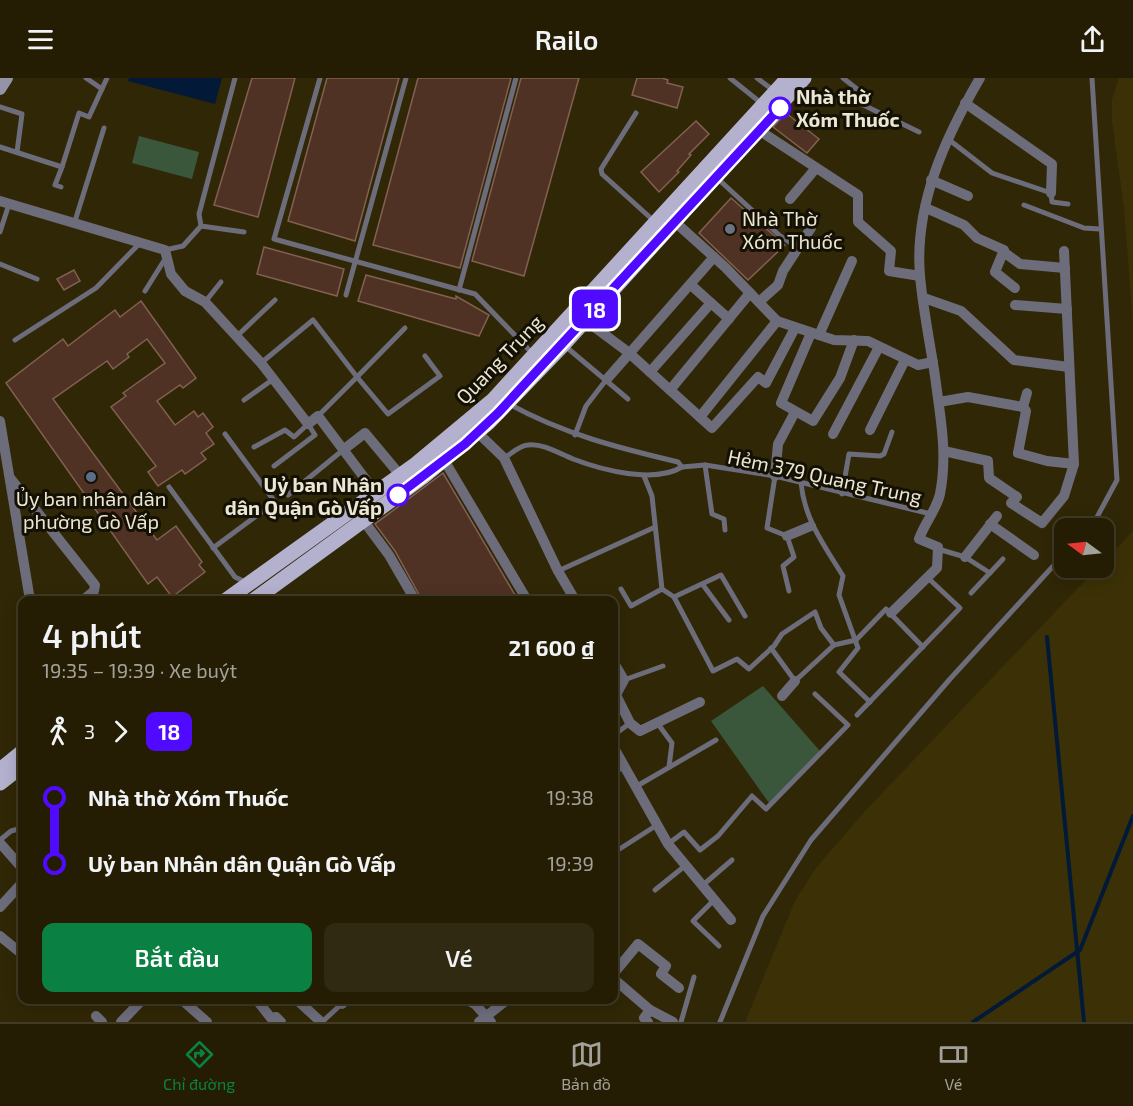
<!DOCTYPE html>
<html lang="vi">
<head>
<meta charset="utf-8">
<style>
	body { margin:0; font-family:"Exo 2",sans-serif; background:#302a13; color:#f1f3f6; height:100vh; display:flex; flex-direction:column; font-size:22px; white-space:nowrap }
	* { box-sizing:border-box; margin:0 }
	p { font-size:20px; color:#a3a29a }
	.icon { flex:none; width:33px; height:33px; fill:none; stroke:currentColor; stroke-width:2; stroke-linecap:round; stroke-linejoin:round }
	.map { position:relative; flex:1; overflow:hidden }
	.side { position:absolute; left:18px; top:518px; width:600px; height:408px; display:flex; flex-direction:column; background:#241d04; border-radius:12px; box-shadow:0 3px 15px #0003,0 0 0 2px #413b26 }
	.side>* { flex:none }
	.badge { padding:0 12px; border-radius:9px; font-size:21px; line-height:39px }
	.needle { width:39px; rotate:285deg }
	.buttons { position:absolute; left:1054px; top:440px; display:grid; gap:12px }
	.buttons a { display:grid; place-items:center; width:60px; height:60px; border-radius:12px; background:#241d04; box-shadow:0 3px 15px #0003,0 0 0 2px #413b26; font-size:30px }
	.map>.badge { position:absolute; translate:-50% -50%; box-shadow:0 0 0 3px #fff }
	.legs { display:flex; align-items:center; gap:9px; height:66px; padding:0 24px; font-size:20px }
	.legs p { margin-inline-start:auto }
	.head { display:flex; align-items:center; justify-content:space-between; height:102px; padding:0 24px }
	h1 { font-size:33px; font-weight:600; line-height:45px }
	.cta { display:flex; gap:12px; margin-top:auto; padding:12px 24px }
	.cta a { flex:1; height:69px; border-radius:12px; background:#0b8043; color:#fff; font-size:24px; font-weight:600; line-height:69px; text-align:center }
	.cta a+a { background:#302a13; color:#f1f3f6 }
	ul { padding:0 24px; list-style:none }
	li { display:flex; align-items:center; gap:21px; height:66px; font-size:22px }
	li i { display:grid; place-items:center; width:9px; height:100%; margin:0 8px; background:currentColor }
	li i::after { content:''; width:15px; height:15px; margin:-8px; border:4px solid; border-radius:50%; background:#241d04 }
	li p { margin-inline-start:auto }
	li:first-child i { background:linear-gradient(#0000 50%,currentColor 0) }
	li:last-child i { background:linear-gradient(currentColor 50%,#0000 0) }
	header { display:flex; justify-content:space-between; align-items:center; height:78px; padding:0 24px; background:#241d04; font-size:27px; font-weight:600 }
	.dock { display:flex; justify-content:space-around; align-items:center; height:84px; border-top:2px solid #413b26; background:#241d04; font-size:16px; color:#a3a29a }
	.dock a { display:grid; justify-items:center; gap:3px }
	.dock .current { color:#0b8043 }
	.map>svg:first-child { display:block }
</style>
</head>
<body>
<header><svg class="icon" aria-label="menu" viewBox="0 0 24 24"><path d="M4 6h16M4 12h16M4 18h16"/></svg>Railo<svg class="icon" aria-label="share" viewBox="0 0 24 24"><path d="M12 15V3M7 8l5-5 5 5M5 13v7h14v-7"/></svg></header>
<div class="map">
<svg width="1133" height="944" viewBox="0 0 1133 944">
	<rect width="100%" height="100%" fill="#302706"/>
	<g fill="#3c3106">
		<path d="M1119 0H1133V247L1124 130 1112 43V21Z"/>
		<path d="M1133 453V944H745L795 823 816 790 866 732 1098 489H1104V483Z"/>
	</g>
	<g fill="#3a563b">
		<path d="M139 58 199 74 192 101 132 85Z"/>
		<path d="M763 608 820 673 769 725 711 643Z"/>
	</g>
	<path fill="#021937" d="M129 0H222L215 26 128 3Z"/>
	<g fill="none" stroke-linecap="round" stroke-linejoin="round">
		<g stroke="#021937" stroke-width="4">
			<path d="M1047 559 1084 944"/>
			<path d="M973 944 1080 872 1133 738"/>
		</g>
	</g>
	<g fill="#503224" stroke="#826052" stroke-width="1.5">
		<path d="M252 0H295L258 139 214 127Z"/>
		<path d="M327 0H399L355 163 288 143Z"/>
		<path d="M418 0H511L460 190 373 167Z"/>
		<path d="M521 0H579L524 198 472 183Z"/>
		<path d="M637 0H662L668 2 667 5 683 9 677 30 632 17Z"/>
		<path d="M786 35 819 61 807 75 773 49Z"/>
		<path d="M696 43 709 56 689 76 691 77 677 93 679 94 659 114 641 94Z"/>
		<path d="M731 120 785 167 748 202 699 155Z"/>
		<path d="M264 169 344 191 337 218 257 196Z"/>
		<path d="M74 192 80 203 64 212 57 201Z"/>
		<path d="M366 197 456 221V218L489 237 479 258 358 223Z"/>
		<path d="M141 223 196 300 183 310 180 307 157 323 175 347 194 333 198 339 203 335 213 349 206 355 214 366 201 375 206 381 185 396 182 392 158 408 148 394 156 388 111 329 126 318 123 315 165 285 147 261 127 276 129 279 113 291 107 283 53 321 157 462 176 448 202 484 199 487 205 494 172 519 157 499 148 506 6 305 63 261 68 268 115 232 120 239Z"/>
		<path d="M443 395 518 522H422L395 473 375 446Z"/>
	</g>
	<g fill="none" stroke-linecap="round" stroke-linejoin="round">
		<g stroke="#6d6c7b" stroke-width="5">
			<path d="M86 0 102 11"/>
			<path d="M235 0 199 136 201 148 244 154"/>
			<path d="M320 0 274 161 475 216 534 277"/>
			<path d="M730 0 761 25"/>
			<path d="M757 0 773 12"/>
			<path d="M843 0 857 11 853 22 919 54"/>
			<path d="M0 29 22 36 17 74"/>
			<path d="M636 35 601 91 602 96 654 143"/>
			<path d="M948 61 992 95 1051 115 1052 124 1068 126"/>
			<path d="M0 69 62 89 79 35 89 39 107 0"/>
			<path d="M717 100 779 157 798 170"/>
			<path d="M61 109 55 107 62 89"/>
			<path d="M1024 127 1084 150 1100 151"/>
			<path d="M75 143 104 50"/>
			<path d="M0 154 9 126"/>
			<path d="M165 172 183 168 201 148"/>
			<path d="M0 186 37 201"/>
			<path d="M459 212 516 0"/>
			<path d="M145 213 165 181"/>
			<path d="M346 217 406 0"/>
			<path d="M205 224 221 204"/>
			<path d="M236 259 275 222"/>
			<path d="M15 262 96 210 139 166"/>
			<path d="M565 268 628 321"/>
			<path d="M261 285 313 242 357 299 405 250"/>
			<path d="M244 322 272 302"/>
			<path d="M509 326C563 356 619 370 678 384L682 389 705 387 775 398 931 436"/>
			<path d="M318 338 357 299 388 336 440 298 425 278"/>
			<path d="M575 357 586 328 606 302"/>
			<path d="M254 369 285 352 294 359 308 346 315 357 274 388"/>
			<path d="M504 380C511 376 520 367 528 367 543 365 560 376 573 381 602 392 654 406 682 389"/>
			<path d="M705 387 712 436 724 441 725 452"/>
			<path d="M644 398 652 418 662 511 674 519 713 593 737 581 749 591 774 568 782 556 815 534 821 550 834 567"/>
			<path d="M775 398 767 450 787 458 794 479 783 488 789 513"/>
			<path d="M801 404C804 441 824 467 843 498L839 517 858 570 839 594 870 624"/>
			<path d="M169 409 235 499 247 505"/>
			<path d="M842 416 849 376 880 378 884 376 892 354"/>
			<path d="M288 417 343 372"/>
			<path d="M1088 450 1096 441 1117 402 1092 0"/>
			<path d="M213 470 275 424 225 356"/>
			<path d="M938 471 965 479 990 495"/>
			<path d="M558 493 653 450"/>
			<path d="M703 507 729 542"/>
			<path d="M621 511 631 528 662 511"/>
			<path d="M971 515 1003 481"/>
			<path d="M674 519 721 497 745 538"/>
			<path d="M771 570 795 603 834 567 856 562 886 531 923 569"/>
			<path d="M624 602 663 588"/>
			<path d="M857 637 960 530 928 500"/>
			<path d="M658 646 672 665 669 689"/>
			<path d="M614 657 630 645"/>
			<path d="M614 694 624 689"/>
			<path d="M637 708 716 662"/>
			<path d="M0 762 11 753 22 750"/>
			<path d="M668 766 684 754 700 772 718 758 752 718 766 731 848 647 815 616"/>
			<path d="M614 771 618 772 657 747"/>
			<path d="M703 807 732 782"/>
			<path d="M655 812 686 787"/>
			<path d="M713 823 693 843 719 868"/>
			<path d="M322 944 347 921"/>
			<path d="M681 944 694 899"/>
			<path d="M720 944 763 838 811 762 950 601 1065 475"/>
		</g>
		<g stroke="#6d6c7b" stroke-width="10">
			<path d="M965 25 1052 86 1051 115"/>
			<path d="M760 53 858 117V144L891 173 889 193 920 198"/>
			<path d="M931 102 968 118"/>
			<path d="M790 121 816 90"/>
			<path d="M0 123 165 172 171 196 185 213 205 224 261 285 308 346 318 338 375 414"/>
			<path d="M926 130 964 147 977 160 1004 172 995 194 1015 210"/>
			<path d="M675 144 725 189 777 243 834 262 868 263 918 287 933 284"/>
			<path d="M1005 175 1020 186 1065 190"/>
			<path d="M924 220 961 233 1014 282 1069 289"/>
			<path d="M759 224 778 207 783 193 811 150"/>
			<path d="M711 225 729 241"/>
			<path d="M1015 227 1067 231"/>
			<path d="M585 242 628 274 712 350 758 299 766 305 795 250"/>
			<path d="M811 255 781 325 813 343 840 300 854 262"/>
			<path d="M819 257 852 183"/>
			<path d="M650 294 711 225 691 207"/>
			<path d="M607 301 714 179"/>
			<path d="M670 312 750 215"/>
			<path d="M939 324 968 319 1023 329 1026 333 1018 375 1047 383 1074 386"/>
			<path d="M1023 329 1027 315"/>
			<path d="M700 339 777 243"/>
			<path d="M0 343 30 522"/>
			<path d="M870 352 905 282"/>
			<path d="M478 355 504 380 558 493 575 522"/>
			<path d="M833 356 879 269"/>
			<path d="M343 372 365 355 400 397"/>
			<path d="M944 373 988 383 989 400 1017 419 1011 425 1042 445 1064 418 1074 386 1064 173"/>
			<path d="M444 382 527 522"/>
			<path d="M775 398 778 366 795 334"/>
			<path d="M11 401 95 507 94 513 83 522"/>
			<path d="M363 442 389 477 415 522"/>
			<path d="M990 446 1034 477"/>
			<path d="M787 458 811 448"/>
			<path d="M965 479 997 438"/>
			<path d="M891 535 937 490 938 469 919 461C925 444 936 433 940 416 948 375 940 338 935 298 930 265 923 231 920 198 914 127 945 60 980 0"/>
			<path d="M614 585 624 602 616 617 630 645 640 653 700 624"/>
			<path d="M782 618 795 603"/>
			<path d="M614 670 668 766 731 842"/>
			<path d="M0 765 22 790"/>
			<path d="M0 829 22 805"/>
			<path d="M0 858 22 876"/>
			<path d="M614 895 638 866 666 888 661 896 679 910"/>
			<path d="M614 901 650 932 673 944"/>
			<path d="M79 921 81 922"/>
			<path d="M181 921 207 944"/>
			<path d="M256 921 271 940 276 939 281 944"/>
			<path d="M296 921 321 944"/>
			<path d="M337 921 342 926"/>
			<path d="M465 921 475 926 491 944"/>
			<path d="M96 938 102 944"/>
			<path d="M121 944 143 921"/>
			<path d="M479 944 508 921"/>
			<path d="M648 944 644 940 650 932"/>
		</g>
		<path stroke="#9593aa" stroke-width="12" d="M0 11 7 0"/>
		<g stroke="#b3b1ce" stroke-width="15">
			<path d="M226 522 416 386 493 322 788 0"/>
			<path d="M254 522 423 399 488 345 563 267 804 0"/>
			<path d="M0 692 22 674"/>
			<path d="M0 705 22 688"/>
		</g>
	</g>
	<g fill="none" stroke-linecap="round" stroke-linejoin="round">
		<defs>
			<path id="line-1" d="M398 417 465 366 498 335 780 30"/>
		</defs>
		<use href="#line-1" stroke="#fff" stroke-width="14"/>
		<use href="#line-1" stroke="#4f0aff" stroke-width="9"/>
	</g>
	<g fill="#fff" stroke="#4f0aff" stroke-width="3">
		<circle cx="780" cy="30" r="10"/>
		<circle cx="398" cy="417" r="10"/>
	</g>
	<circle fill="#6b7280" stroke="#141104" stroke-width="2" cx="730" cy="151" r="6"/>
	<circle fill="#5c6f8a" stroke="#141104" stroke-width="2" cx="91" cy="399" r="6"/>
	<g text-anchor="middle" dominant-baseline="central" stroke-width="6" stroke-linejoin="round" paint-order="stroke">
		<g font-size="20" font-weight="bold" fill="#ebe7d4" stroke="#141104" text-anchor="start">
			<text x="796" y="18">Nhà thờ<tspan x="796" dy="23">Xóm Thuốc</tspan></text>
			<text x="382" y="406" text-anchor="end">Uỷ ban Nhân<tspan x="382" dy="23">dân Quận Gò Vấp</tspan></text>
		</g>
		<g font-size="20" fill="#ebe7d4" stroke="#141104" text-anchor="start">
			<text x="742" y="140">Nhà Thờ<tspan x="742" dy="23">Xóm Thuốc</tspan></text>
			<text x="91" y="420" text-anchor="middle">Ủy ban nhân dân<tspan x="91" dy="23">phường Gò Vấp</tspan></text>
		</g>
		<g font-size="20" fill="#ebe7d4" stroke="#141104">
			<text transform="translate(499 281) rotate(-46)">Quang Trung</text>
			<text transform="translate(825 398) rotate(12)">Hẻm 379 Quang Trung</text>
		</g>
	</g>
</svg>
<div class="buttons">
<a><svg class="needle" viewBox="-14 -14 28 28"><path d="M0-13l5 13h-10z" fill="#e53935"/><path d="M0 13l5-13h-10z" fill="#a3a29a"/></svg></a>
</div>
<b class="badge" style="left:595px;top:231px;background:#4f0aff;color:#fff">18</b>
<section class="side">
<div class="head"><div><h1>4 phút</h1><p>19:35 – 19:39 · Xe buýt</p></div><b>21 600 ₫</b></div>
<div class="legs"><svg class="icon" aria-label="walk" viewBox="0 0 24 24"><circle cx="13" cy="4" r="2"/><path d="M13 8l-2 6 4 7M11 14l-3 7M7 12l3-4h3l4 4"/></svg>3<svg class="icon" aria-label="forward" viewBox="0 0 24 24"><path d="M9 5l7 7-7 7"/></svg><b class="badge" style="background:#4f0aff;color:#fff">18</b></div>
<ul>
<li><i style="color:#4f0aff"></i><b>Nhà thờ Xóm Thuốc</b><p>19:38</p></li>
<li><i style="color:#4f0aff"></i><b>Uỷ ban Nhân dân Quận Gò Vấp</b><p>19:39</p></li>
</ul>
<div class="cta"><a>Bắt đầu</a><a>Vé</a></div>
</section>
</div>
<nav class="dock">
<a class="current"><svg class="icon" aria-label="directions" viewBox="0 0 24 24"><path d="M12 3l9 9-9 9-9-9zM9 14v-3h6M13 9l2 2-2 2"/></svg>Chỉ đường</a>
<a><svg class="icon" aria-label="map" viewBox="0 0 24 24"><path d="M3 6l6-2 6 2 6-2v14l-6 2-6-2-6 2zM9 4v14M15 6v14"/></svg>Bản đồ</a>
<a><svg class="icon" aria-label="tickets" viewBox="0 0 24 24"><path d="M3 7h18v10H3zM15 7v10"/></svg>Vé</a>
</nav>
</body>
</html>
